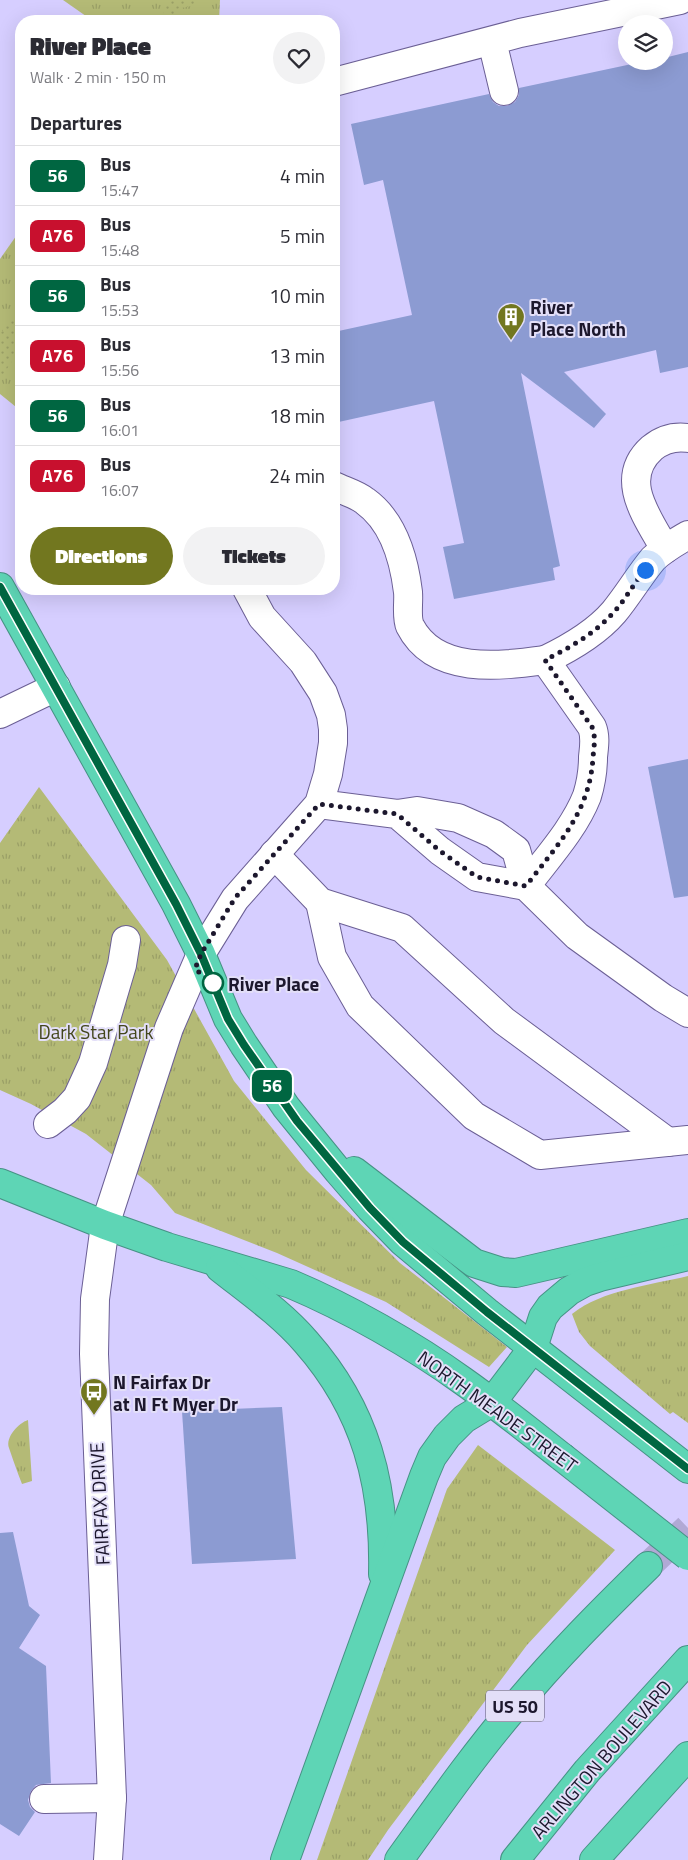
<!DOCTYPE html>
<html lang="en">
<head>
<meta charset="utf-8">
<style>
	body { margin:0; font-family:"Titillium Web",sans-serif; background:#f2f2f3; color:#2b2b33; height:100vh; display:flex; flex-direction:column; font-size:19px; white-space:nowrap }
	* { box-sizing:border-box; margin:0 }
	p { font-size:16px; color:#7c7c81 }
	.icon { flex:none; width:28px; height:28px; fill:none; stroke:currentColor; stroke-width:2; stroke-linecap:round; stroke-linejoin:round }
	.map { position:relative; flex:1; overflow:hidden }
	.details { position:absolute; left:15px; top:15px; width:325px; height:580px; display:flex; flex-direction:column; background:#fff; border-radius:20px; box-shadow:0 5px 20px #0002 }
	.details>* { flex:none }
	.badge { padding:0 10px; border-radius:8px; font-size:18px; line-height:32px }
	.fabs { position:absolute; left:618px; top:15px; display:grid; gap:10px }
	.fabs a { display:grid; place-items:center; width:55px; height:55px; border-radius:50%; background:#fff; box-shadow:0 5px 20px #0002; font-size:25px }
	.you { position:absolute; width:25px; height:25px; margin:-12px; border:4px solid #fff; border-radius:50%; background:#1a73e8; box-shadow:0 0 0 8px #1a73e833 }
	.map>.badge { position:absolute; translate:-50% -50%; box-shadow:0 0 0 2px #fff }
	h2 { padding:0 15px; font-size:19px; line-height:45px }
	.round { display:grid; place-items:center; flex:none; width:52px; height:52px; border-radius:26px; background:#f2f2f3 }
	.summary { display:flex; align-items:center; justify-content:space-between; height:85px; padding:0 15px }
	h1 { font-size:24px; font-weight:800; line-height:38px }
	.primary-button { display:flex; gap:10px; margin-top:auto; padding:10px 15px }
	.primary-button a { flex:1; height:58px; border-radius:30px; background:#72771f; color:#fff; font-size:20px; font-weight:800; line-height:58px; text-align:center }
	.primary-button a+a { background:#f2f2f3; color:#2b2b33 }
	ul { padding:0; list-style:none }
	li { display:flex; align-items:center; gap:15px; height:60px; padding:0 15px; border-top:1px solid #e1e1e2 }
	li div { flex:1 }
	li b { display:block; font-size:19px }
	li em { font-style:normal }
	li .badge { min-width:55px; font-weight:700; text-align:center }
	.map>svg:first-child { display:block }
</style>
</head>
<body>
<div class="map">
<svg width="688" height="1860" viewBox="0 0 688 1860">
	<defs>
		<pattern id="grass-tufts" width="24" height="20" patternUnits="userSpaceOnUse" patternTransform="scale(1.25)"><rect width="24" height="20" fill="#b4ba76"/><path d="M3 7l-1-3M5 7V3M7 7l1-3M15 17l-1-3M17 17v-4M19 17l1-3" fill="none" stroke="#9a9f66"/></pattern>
		<pattern id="garden-dots" width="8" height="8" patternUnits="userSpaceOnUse" patternTransform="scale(1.25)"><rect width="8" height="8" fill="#b4ba76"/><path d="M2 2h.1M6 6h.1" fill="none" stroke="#9a9f66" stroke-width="1.8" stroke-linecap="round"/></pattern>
	</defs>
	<rect width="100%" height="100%" fill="#d6ceff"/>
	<g fill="url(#grass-tufts)">
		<path d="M63 0H220L219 21H93Z"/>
		<path d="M21 229V411L0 394V259Z"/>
		<path d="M39 787 167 960 234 1081 306 1170 400 1263 507 1347 489 1367 386 1302 277 1253 175 1213 151 1185 86 1134 31 1104 0 1090V843Z"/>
		<path d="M688 1276V1423L673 1412 670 1414 590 1346 579 1332 572 1314C602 1290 651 1285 688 1276Z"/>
		<path d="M28 1420 32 1481 22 1484C17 1471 12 1457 9 1448 5 1437 19 1423 28 1420Z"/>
		<path d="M478 1445 615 1550 527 1645 388 1830 368 1860H317L447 1489Z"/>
	</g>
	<g fill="url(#garden-dots)">
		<path d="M165 0H196L197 5 176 9 175 21H163Z"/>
		<path d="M21 310V348L0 379V334L8 323Z"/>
	</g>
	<g fill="#8c9bd2">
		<path d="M688 52V367L660 373 656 350 564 372 606 414 594 428 521 373 560 566 553 568 555 580 454 599 443 547 464 543 434 401 334 423V332L412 315 383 180 364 185 351 124 489 94 493 102 499 106H507L515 102 519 95V88L646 61H664V58Z"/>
		<path d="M688 759V896L674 898 648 767Z"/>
		<path d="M282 1407 296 1559 192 1564 182 1411Z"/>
		<path d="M13 1532 29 1606 40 1615 19 1648 46 1666 51 1783 36 1785 31 1791 28 1800 30 1807 35 1812 19 1836 0 1824V1533Z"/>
	</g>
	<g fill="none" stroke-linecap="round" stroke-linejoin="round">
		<path stroke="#b1a9d5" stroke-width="28" stroke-dasharray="28 14" stroke-linecap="butt" d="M648 1566 688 1528"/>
		<defs>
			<g id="minor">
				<path d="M492 41 504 91"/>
				<path d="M334 82 520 33 680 0"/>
				<path d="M334 486C344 491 356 494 365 501 393 521 404 559 408 592 409 602 406 617 410 626 435 675 500 666 545 660L592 727C596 737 594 747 593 757 593 770 591 783 587 796 574 829 547 858 526 886"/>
				<path d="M665 549C648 518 617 479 652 448 663 439 674 436 688 438"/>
				<path d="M545 660C570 648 596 633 614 612 628 595 639 576 653 559 663 549 676 542 688 535"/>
				<path d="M0 714 56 687"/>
				<path d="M319 804 397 814 440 851 477 877 526 886"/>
				<path d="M397 814 417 811 458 818 494 834 516 850 526 886 577 936 663 998 688 1013"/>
				<path d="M274 854 320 902 402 928 504 1021 668 1142"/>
				<path d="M320 902 332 957 360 1006 474 1116 540 1155 688 1140"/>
				<path d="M48 1124 65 1111 77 1098 93 1063 122 965 126 940"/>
				<path d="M44 1799 112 1798"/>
				<path d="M108 1860 112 1798 94 1354 95 1299 105 1225 169 1028 201 954 235 899 319 804 328 774 333 743V729L331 715 323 693 303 662 262 617 247 589"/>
			</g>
			<g id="highway">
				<path d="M0 587 176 904 201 954 228 1019 244 1045 286 1107 338 1171 370 1208 403 1242 487 1312 688 1469"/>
				<path d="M354 1171 474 1263 502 1272 516 1273 688 1233"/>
				<path d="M0 1183 105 1225 167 1247 291 1284C348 1308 413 1345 463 1381 497 1405 529 1431 562 1457"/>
				<path d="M220 1268C249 1291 282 1314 306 1342 366 1410 385 1485 383 1574"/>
				<path d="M285 1860 424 1476 432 1457 447 1436 464 1419 492 1402 533 1348 543 1317 550 1307 569 1291 585 1282 600 1277 688 1256"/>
				<path d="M399 1860C436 1809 472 1757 513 1709 555 1658 601 1612 648 1566"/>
				<path d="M515 1860 587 1771 688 1660"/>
				<path d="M594 1860 688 1756"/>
			</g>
		</defs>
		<use href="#minor" stroke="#6b5f95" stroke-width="30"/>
		<use href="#highway" stroke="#479285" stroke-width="30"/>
		<use href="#minor" stroke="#fff" stroke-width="28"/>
		<use href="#highway" stroke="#5ed5b5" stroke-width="28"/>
		<defs>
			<path id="highway-bridge" d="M562 1457 688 1556"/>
		</defs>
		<use href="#highway-bridge" stroke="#479285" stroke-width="30" stroke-linecap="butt"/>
		<use href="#highway-bridge" stroke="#5ed5b5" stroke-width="28"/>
	</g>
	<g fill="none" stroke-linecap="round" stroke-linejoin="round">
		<defs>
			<path id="line" d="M0 587 176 904 201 954 228 1019 244 1045 297 1121 370 1208 403 1242 487 1312 688 1469"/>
		</defs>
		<use href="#line" stroke="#fff" stroke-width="11"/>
		<use href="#line" stroke="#006641" stroke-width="8"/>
		<path stroke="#1c172d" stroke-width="5" stroke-dasharray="0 9" d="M213 983 195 969 201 954 235 898 319 804 397 814 440 851 477 877 526 886C558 844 590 812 593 757 594 746 596 737 592 727L545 660C569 648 594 634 612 614 625 601 633 584 645 570"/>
	</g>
	<defs>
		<symbol id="building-pin" viewBox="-11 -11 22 30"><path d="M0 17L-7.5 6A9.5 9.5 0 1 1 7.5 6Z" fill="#72771f" stroke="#e3dff8"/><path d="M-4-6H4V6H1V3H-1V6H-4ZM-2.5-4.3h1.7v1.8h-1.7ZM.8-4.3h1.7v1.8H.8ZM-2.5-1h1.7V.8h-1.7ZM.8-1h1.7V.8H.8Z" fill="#fff"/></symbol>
		<symbol id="bus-pin" viewBox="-11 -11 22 30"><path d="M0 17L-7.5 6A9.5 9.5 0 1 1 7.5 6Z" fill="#72771f" stroke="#e3dff8"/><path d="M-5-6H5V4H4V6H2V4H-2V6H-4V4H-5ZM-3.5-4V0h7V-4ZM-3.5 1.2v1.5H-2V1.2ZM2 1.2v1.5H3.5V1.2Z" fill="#fff"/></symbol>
	</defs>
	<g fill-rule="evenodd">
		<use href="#building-pin" x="495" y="301" width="32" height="43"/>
		<use href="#bus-pin" x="78" y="1376" width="32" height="43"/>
	</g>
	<circle fill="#fff" stroke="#006641" stroke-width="2.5" cx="213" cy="983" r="10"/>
	<g text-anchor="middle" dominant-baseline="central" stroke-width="4" stroke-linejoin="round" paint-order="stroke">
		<rect fill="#e3dff8" stroke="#58536a" stroke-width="1" x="486" y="1690.5" width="58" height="31" rx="4"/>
		<g font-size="18" font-weight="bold" fill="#1c172d">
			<text x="515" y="1706">US 50</text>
		</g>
		<g font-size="19" font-weight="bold" fill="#1c172d" stroke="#e3dff8" text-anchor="start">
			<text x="530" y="306">River<tspan x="530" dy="22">Place North</tspan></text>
			<text x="113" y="1381">N Fairfax Dr<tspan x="113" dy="22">at N Ft Myer Dr</tspan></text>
		</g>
		<g font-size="19" font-weight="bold" fill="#1c172d" stroke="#e3dff8" text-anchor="start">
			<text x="228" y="983">River Place</text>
		</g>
		<g font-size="19" fill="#43461c" stroke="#e3dff8">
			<text x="96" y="1031">Dark Star Park</text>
		</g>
		<g font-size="19" fill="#1c172d" stroke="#e3dff8">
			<text transform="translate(498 1411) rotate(36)">NORTH MEADE STREET</text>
			<text transform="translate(99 1504) rotate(-93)">FAIRFAX DRIVE</text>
			<text transform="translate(601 1759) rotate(-49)">ARLINGTON BOULEVARD</text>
		</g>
	</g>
</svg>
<div class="fabs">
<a><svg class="icon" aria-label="layers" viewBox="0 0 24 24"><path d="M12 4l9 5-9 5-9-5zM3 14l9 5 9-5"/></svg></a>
</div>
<div class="you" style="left:645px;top:570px"></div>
<b class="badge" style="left:272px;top:1086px;background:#006641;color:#fff">56</b>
<section class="details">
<div class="summary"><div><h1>River Place</h1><p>Walk · 2 min · 150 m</p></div><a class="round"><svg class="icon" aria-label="heart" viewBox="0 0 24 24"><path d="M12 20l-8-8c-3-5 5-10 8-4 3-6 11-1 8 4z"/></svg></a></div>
<h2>Departures</h2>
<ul>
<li><span class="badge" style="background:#006641;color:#fff">56</span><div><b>Bus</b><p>15:47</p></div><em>4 min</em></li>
<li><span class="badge" style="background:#c8102e;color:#fff">A76</span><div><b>Bus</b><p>15:48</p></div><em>5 min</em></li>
<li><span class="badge" style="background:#006641;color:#fff">56</span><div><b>Bus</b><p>15:53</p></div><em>10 min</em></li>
<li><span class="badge" style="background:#c8102e;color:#fff">A76</span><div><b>Bus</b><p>15:56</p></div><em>13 min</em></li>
<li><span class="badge" style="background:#006641;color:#fff">56</span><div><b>Bus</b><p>16:01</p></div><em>18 min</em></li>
<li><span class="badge" style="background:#c8102e;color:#fff">A76</span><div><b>Bus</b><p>16:07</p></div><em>24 min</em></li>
</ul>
<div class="primary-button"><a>Directions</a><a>Tickets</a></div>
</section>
</div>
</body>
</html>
